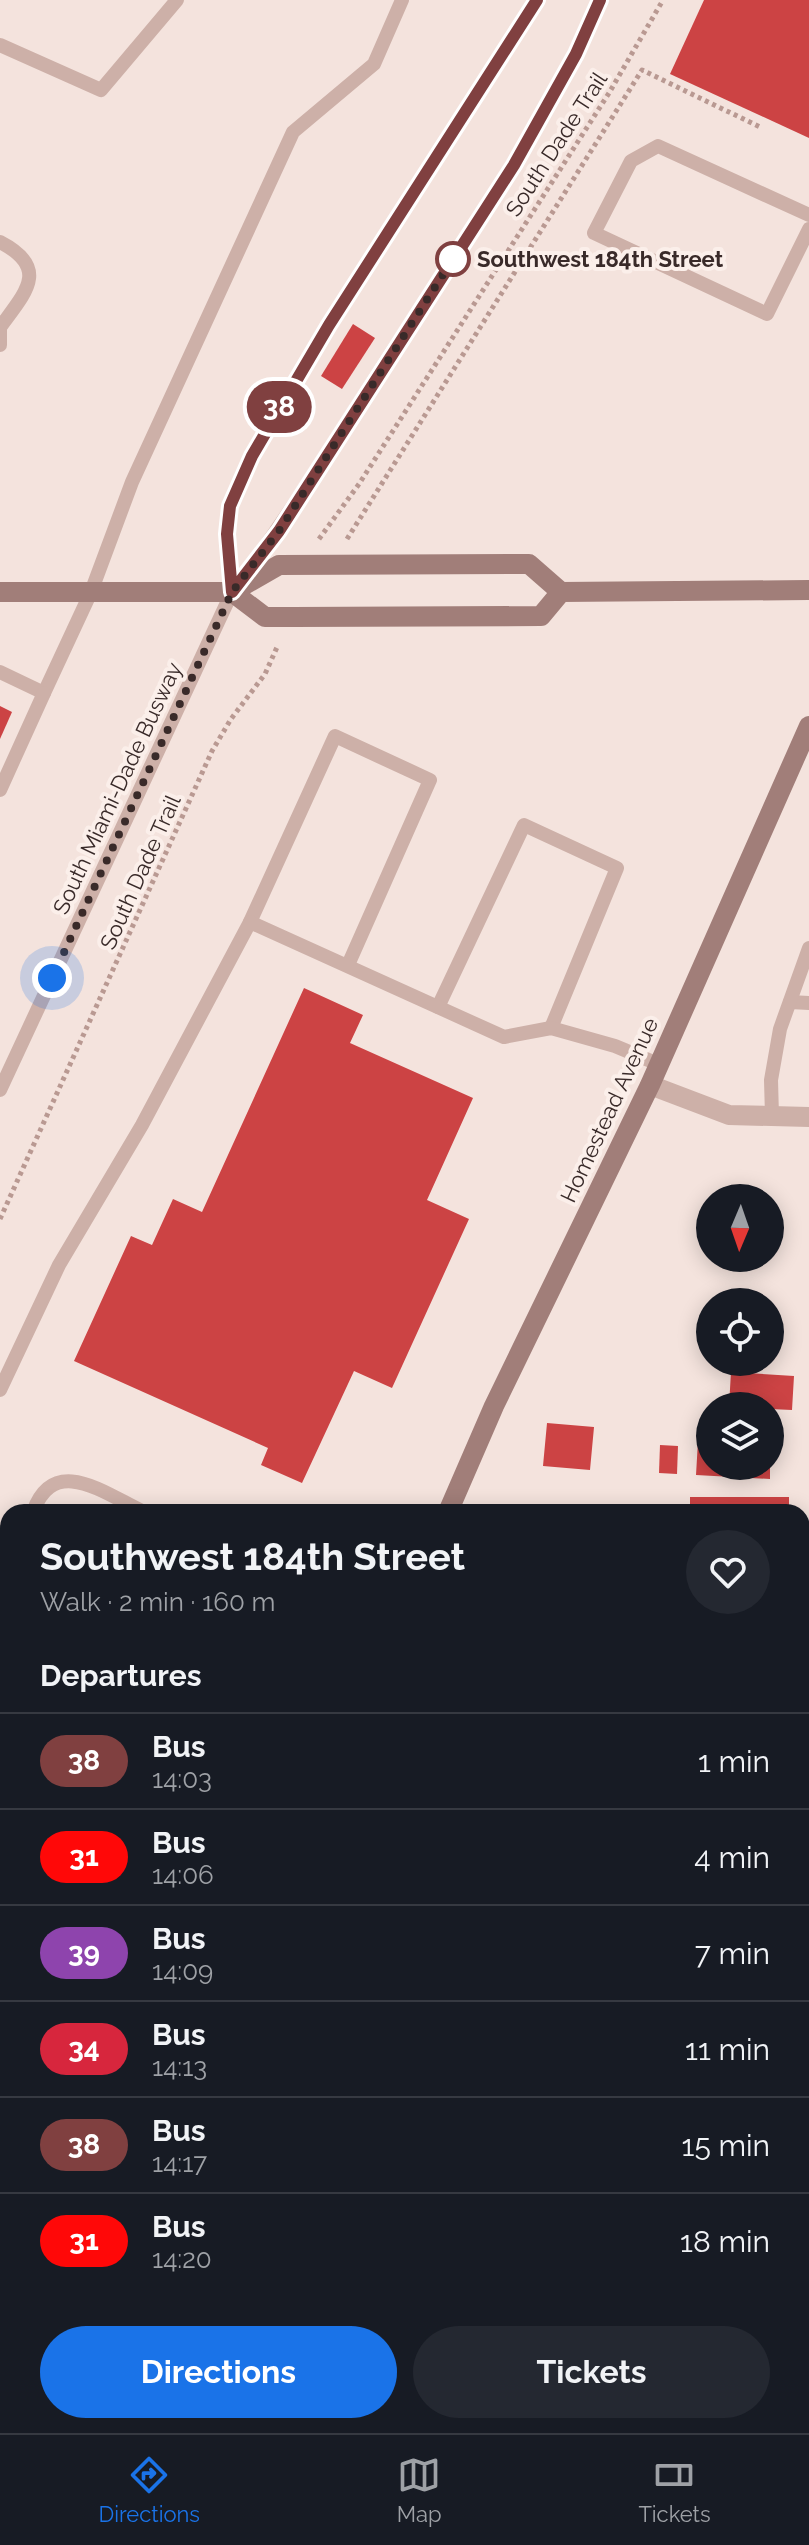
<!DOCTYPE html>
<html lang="en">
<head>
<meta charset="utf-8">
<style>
	body { margin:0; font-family:Raleway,sans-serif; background:#242831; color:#f1f3f6; height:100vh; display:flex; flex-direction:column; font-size:30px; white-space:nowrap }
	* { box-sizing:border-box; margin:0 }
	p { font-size:26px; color:#9ea1a6 }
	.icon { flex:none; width:44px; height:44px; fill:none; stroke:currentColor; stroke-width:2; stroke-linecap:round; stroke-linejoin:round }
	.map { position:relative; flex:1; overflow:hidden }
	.drawer { position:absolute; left:0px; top:1504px; width:810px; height:930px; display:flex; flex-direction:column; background:#171b24; border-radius:24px 24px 0 0; box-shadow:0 4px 20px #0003 }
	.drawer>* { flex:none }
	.badge { padding:0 16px; border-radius:26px; font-size:28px; line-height:52px }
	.needle { width:52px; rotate:182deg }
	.buttons { position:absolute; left:696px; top:1184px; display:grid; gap:16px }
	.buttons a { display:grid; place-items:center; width:88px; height:88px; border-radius:50%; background:#171b24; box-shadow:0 4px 20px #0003; font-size:40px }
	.you { position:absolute; width:40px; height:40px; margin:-20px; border:6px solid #fff; border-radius:50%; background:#1a73e8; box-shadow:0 0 0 12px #1a73e833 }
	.map>.badge { position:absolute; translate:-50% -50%; box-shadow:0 0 0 4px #fff }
	h2 { padding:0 40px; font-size:30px; line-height:72px }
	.round { display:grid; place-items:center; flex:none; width:84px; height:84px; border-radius:42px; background:#242831 }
	.summary { display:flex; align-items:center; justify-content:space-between; height:136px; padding:0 40px }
	h1 { font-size:38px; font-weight:700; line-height:60px }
	.button { display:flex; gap:16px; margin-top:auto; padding:16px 40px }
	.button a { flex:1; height:92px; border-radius:48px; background:#1a73e8; color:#fff; font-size:32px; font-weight:700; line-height:92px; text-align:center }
	.button a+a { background:#242831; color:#f1f3f6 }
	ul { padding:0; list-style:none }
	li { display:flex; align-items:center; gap:24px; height:96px; padding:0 40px; border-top:2px solid #363941 }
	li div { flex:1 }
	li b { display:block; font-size:30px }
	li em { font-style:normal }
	li .badge { min-width:88px; font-weight:700; text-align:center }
	.tab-bar { display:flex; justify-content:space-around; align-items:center; height:112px; border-top:2px solid #363941; background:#171b24; font-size:22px; color:#9ea1a6 }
	.tab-bar a { display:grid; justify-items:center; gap:4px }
	.tab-bar .on { color:#1a73e8 }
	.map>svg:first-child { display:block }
</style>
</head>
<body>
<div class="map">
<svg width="809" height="2433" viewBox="0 0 809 2433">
	<rect width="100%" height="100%" fill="#f4e3dd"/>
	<g fill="#cc4344">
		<path d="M704 0H809V138L670 74Z"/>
		<path d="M353 324 375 338 342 389 321 376Z"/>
		<path d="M0 706 12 712 0 739Z"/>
		<path d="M304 988 363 1015 350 1043 473 1098 427 1200 469 1219 392 1388 354 1371 302 1483 261 1465 268 1448 74 1361 131 1236 152 1245 173 1199 202 1212Z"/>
		<path d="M731 1372 794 1376 792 1410 770 1409V1406H729Z"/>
		<path d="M547 1423 594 1427 590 1470 543 1466Z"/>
		<path d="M699 1424H710V1466H770V1479L696 1475Z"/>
		<path d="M660 1445 678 1446 677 1474 659 1473Z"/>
		<rect x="690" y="1497" width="99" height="15"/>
	</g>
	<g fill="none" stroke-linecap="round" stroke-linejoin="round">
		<g stroke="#b99992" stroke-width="5" stroke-dasharray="4 4" stroke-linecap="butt">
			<path d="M319 539 359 484 609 93 663 0"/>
			<path d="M347 539 642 70 762 128"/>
			<path d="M0 1219 212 751 231 719 265 674 278 645"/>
		</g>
		<g stroke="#cdb0a8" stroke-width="14">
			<path d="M0 45 101 90 177 0"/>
			<path d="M809 215 658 146 631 161 594 233 767 314 809 229"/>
			<path d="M0 242C50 268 26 292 1 326"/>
			<path d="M0 324V345"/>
			<path d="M232 592 227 534 230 506 252 456 329 325 537 0"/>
			<path d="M0 672 44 693 91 592 132 482 293 132 374 64 402 0"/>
			<path d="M0 790 44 693"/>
			<path d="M250 922 335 736 430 780 348 965"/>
			<path d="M790 1002 809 1003"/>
			<path d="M438 1007 524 825 617 868 551 1028"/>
			<path d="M0 1090 232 592C291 514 340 432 393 350 468 236 544 125 600 0"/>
			<path d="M772 1116 771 1080 780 1029 809 948"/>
			<path d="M0 1390 59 1265 142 1125 250 922 504 1037 551 1028 615 1046 658 1064"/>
			<path d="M33 1512C54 1453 105 1494 144 1512"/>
			<path d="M0 1739 8 1742"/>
			<path d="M158 2426 161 2433"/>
			<path d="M434 2426 448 2433"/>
		</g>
		<g stroke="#cdb0a8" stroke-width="20">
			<path d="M650 1085 729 1115 809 1117"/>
			<path d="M804 1656 808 2433"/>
		</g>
		<g stroke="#a17e79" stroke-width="20">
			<path d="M0 592H232"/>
			<path d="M561 592 541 616 293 617H265L232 592 279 565 529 564 561 592 809 590"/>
			<path d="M448 1512 494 1406 650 1085 809 726"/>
			<path d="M19 2433 22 2426"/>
		</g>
	</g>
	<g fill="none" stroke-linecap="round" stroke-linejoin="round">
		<defs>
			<path id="line" d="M537 0 329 325 252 456 230 506 227 534 232 592 279 531 514 165 576 54 600 0"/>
		</defs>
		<use href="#line" stroke="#fff" stroke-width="18"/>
		<use href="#line" stroke="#804040" stroke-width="12"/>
		<path stroke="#392a29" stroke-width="8" stroke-dasharray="0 14.4" d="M52 978 232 592 279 531 453 259"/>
	</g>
	<circle fill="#fff" stroke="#804040" stroke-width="4" cx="453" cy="259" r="16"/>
	<g text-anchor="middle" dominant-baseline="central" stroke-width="8" stroke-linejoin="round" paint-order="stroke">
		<g font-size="22" fill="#392a29" stroke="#fbefea">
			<text transform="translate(556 144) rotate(-57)">South Dade Trail</text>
			<text transform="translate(117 788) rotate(-65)">South Miami-Dade Busway</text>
			<text transform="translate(140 872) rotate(-66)">South Dade Trail</text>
			<text transform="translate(609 1110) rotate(-65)">Homestead Avenue</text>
		</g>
		<g font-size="22" font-weight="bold" fill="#392a29" stroke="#fbefea" text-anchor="start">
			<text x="477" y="259">Southwest 184th Street</text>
		</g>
	</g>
</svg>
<div class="buttons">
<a><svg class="needle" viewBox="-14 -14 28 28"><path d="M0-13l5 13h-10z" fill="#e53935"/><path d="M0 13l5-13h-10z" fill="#9ea1a6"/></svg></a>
<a><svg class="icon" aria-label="locate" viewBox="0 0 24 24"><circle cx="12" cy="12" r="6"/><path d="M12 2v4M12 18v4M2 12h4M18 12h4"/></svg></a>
<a><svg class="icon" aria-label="layers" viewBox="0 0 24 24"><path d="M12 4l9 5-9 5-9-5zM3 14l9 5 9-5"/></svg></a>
</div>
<div class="you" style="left:52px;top:978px"></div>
<b class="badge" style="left:279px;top:407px;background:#804040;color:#fff">38</b>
<section class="drawer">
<div class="summary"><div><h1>Southwest 184th Street</h1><p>Walk · 2 min · 160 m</p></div><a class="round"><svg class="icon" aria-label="heart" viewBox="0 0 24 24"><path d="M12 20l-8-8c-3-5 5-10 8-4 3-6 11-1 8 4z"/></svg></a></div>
<h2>Departures</h2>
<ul>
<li><span class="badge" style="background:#804040;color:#fff">38</span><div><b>Bus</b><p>14:03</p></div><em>1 min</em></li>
<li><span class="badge" style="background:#ff0808;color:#fff">31</span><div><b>Bus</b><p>14:06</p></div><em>4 min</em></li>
<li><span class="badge" style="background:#8e44ad;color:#fff">39</span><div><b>Bus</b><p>14:09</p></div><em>7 min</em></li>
<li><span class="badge" style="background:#d7263d;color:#fff">34</span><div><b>Bus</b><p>14:13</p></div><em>11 min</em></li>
<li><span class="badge" style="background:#804040;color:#fff">38</span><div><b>Bus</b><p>14:17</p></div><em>15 min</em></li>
<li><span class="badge" style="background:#ff0808;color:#fff">31</span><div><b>Bus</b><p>14:20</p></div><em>18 min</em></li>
</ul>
<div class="button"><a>Directions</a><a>Tickets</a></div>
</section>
</div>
<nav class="tab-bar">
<a class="on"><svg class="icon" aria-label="directions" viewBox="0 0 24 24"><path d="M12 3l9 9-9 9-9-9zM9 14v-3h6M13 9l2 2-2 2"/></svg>Directions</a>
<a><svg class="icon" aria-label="map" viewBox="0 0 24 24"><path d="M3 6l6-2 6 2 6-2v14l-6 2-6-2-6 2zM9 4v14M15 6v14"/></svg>Map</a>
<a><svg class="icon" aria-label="tickets" viewBox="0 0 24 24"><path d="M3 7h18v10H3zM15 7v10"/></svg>Tickets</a>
</nav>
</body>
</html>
